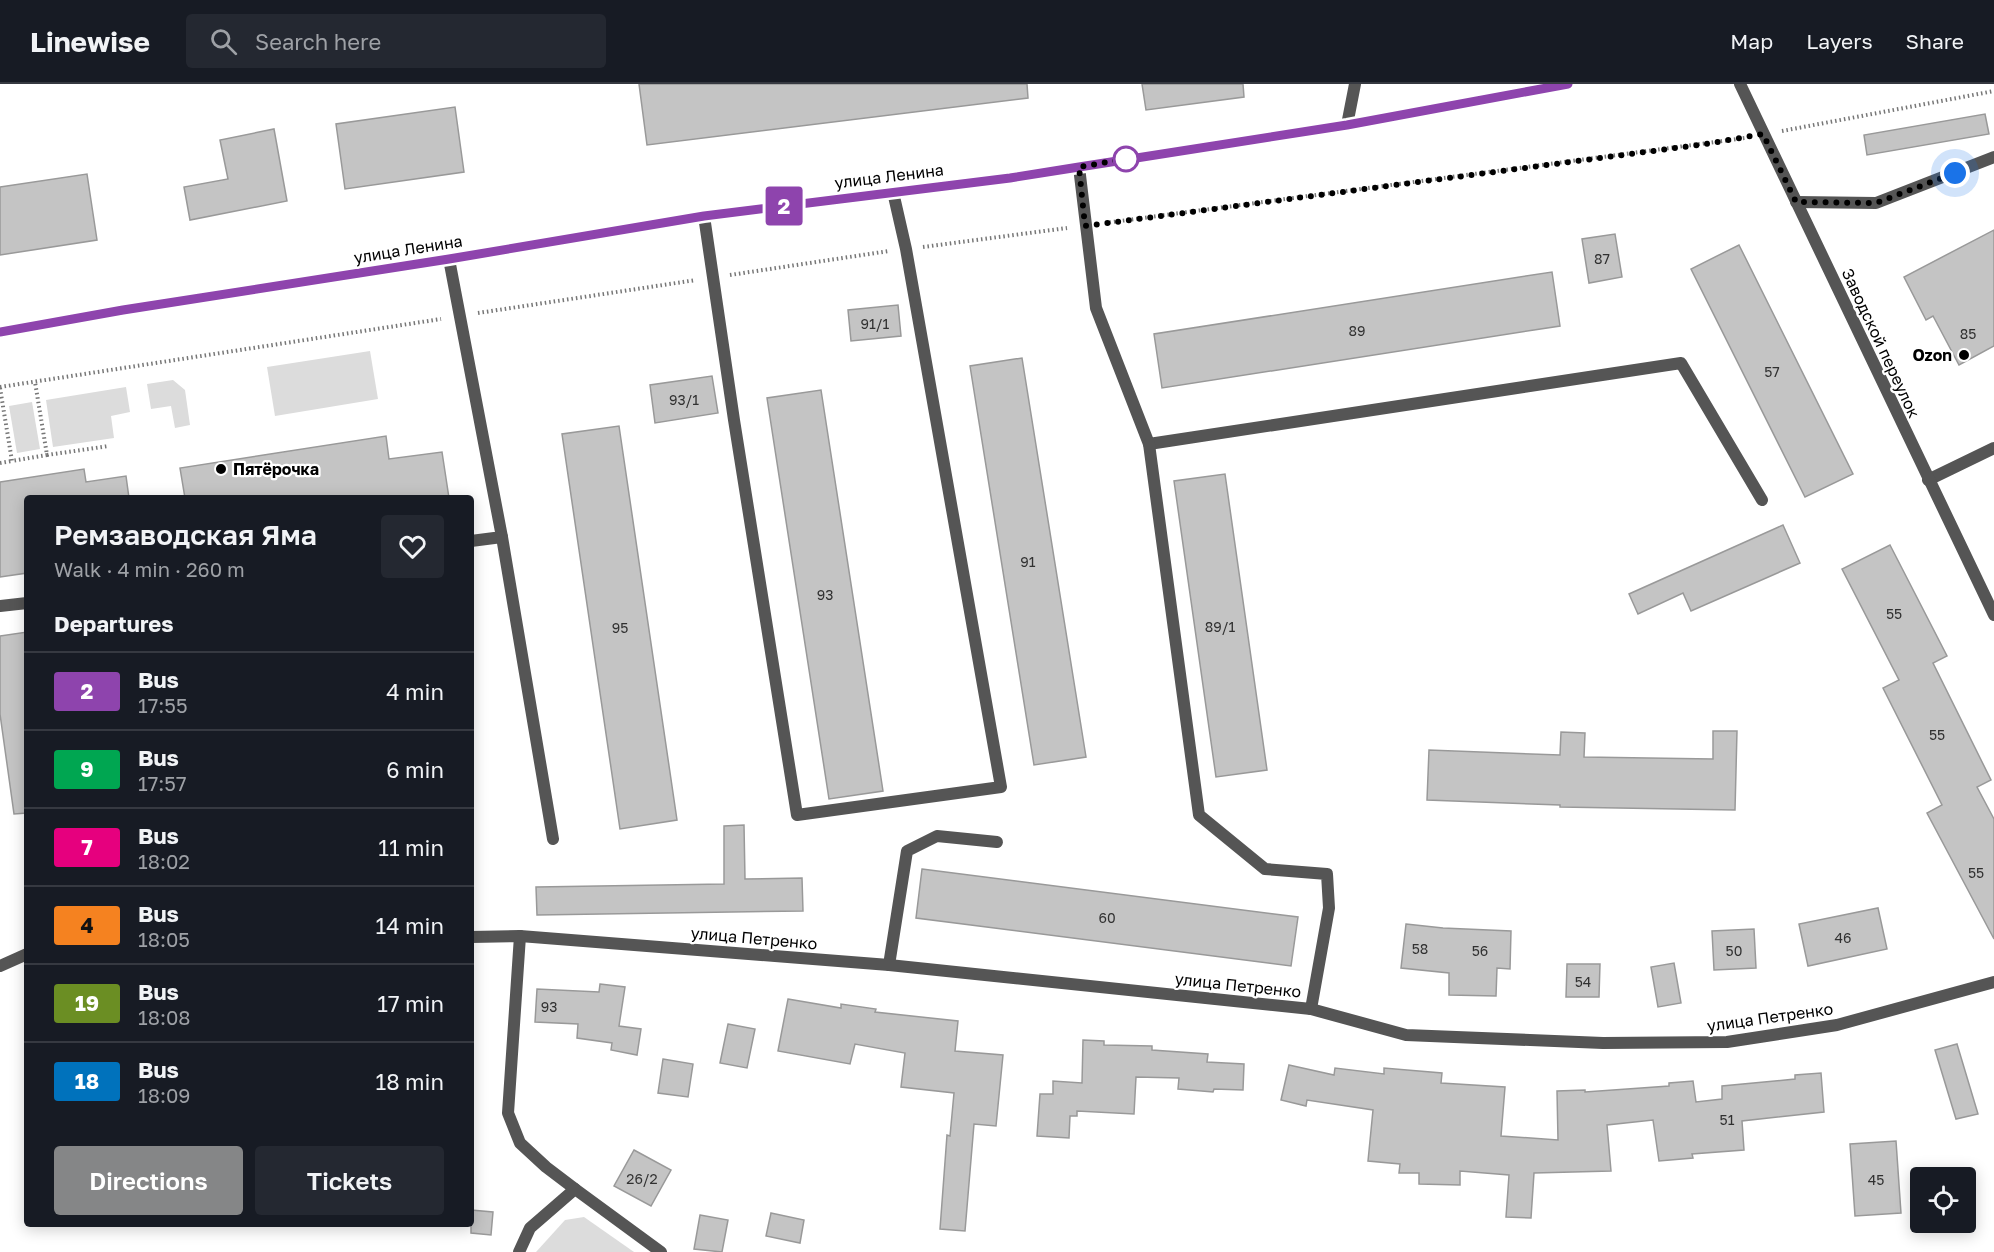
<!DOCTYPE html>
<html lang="en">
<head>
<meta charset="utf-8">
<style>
	body { margin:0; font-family:"Golos Text",sans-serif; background:#242831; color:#f1f3f6; height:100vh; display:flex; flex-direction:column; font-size:22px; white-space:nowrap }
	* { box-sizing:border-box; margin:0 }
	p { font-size:20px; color:#9ea1a6 }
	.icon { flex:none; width:33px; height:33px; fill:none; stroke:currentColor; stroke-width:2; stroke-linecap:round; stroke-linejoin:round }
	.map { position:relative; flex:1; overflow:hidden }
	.drawer { position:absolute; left:24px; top:411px; width:450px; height:732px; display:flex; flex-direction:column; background:#171b24; border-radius:6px; box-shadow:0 3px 15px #0003 }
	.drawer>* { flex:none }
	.badge { padding:0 12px; border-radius:4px; font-size:21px; line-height:39px }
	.buttons { position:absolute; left:1910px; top:1083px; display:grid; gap:12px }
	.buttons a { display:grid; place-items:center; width:66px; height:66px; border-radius:6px; background:#171b24; box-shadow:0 3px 15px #0003; font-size:30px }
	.you { position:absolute; width:30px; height:30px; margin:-15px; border:4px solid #fff; border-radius:50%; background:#1a73e8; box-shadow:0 0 0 9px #1a73e833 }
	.map>.badge { position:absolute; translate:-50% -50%; box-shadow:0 0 0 3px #fff }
	h2 { padding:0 30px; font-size:22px; line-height:54px }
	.round { display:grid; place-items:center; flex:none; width:63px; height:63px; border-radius:6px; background:#242831 }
	.headline { display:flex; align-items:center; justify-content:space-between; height:102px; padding:0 30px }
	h1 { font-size:28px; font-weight:600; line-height:45px }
	.primary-button { display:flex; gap:12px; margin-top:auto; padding:12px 30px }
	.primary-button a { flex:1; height:69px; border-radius:6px; background:#858687; color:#fff; font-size:24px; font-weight:600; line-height:69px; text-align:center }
	.primary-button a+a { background:#242831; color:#f1f3f6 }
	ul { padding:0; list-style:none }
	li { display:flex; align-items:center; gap:18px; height:78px; padding:0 30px; border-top:2px solid #363941 }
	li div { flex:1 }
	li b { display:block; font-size:22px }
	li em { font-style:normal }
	li .badge { min-width:66px; font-weight:700; text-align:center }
	header { display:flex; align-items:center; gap:36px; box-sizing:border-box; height:84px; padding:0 30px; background:#171b24; border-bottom:2px solid #363941 }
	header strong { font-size:28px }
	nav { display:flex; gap:33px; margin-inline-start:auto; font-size:21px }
	.search { width:420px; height:54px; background:#242831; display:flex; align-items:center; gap:15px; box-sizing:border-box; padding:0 21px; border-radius:6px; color:#9ea1a6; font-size:22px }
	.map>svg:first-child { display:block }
</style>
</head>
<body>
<header>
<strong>Linewise</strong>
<div class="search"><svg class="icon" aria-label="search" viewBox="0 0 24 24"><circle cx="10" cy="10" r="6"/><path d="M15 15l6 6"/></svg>Search here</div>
<nav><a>Map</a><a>Layers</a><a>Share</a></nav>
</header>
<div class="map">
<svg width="1994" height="1168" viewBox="0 0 1994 1168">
	<rect width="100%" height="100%" fill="#fff"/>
	<g fill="#dcdcdc">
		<path d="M370 267 378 315 275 332 267 283Z"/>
		<path d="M173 296 185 306 190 341 175 344 171 322 151 325 147 300Z"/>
		<path d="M126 303 130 328 111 332 114 354 53 363 46 316Z"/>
		<path d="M32 318 40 365 17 369 9 322Z"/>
		<path d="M584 1133 634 1168H536L565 1136Z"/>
	</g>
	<g fill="#c4c4c4" stroke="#999" stroke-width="1.5">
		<path d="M639 0H1027L1028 14 647 61Z"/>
		<path d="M1142 0H1243L1244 13 1146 26Z"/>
		<path d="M455 23 464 88 345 105 336 40Z"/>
		<path d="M1985 30 1989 50 1867 71 1864 51Z"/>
		<path d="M274 45 287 117 190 136 184 103 228 95 220 56Z"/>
		<path d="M87 90 97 156 0 171V103Z"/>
		<path d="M1994 146V262L1959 281 1933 232 1926 236 1904 193Z"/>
		<path d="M1615 150 1622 193 1589 199 1582 155Z"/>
		<path d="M1739 161 1853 390 1805 413 1691 185Z"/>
		<path d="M1552 188 1560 242 1162 304 1154 250Z"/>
		<path d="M898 221 901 252 851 257 848 226Z"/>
		<path d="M1022 274 1086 673 1034 681 970 282Z"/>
		<path d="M712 292 718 329 655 339 650 301Z"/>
		<path d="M821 306 883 707 829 715 767 314Z"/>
		<path d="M619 342 677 736 620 745 562 350Z"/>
		<path d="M386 352 389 375 442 368 449 414H185L180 384Z"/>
		<path d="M84 385 86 398 126 392 129 414H27V489L0 493V398Z"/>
		<path d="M1225 390 1267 686 1216 693 1174 397Z"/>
		<path d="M1783 441 1800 479 1691 527 1683 509 1638 530 1629 510Z"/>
		<path d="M1890 461 1947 572 1933 579 1991 696 1977 703 1994 735V855L1927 729 1942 721 1883 604 1899 596 1842 485Z"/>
		<path d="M27 548V729L14 730 0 630V552Z"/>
		<path d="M1713 647H1737L1735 726 1560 723V721L1427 716 1429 666 1560 671 1561 648 1585 649 1584 673 1713 675Z"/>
		<path d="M744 741 745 795 802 794 803 827 537 831 536 803 724 800V742Z"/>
		<path d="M922 785 1298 833 1291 882 916 834Z"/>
		<path d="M1878 824 1887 865 1808 882 1799 840Z"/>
		<path d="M1406 840 1443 844 1511 847 1510 885 1497 884 1496 912 1449 911V889L1401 884Z"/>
		<path d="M1754 845 1756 884 1714 886 1712 847Z"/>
		<path d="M1674 879 1681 919 1658 923 1651 883Z"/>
		<path d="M1567 880H1600L1599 913H1566Z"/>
		<path d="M600 900 625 903 619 942 641 945 637 971 611 966 612 959 577 954 578 940 535 938 537 905 599 908Z"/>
		<path d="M788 915 841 924V920L876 925 875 928 958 937 955 967 1003 971 996 1042 974 1040 965 1147 940 1145 947 1051 950 1052 954 1009 901 1003 905 969 855 960 850 980 778 967Z"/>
		<path d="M728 940 755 945 747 984 720 979Z"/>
		<path d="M1083 956 1104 957V961L1152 962V966L1208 970 1207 978 1244 980 1243 1006 1214 1005 1213 1008 1178 1005 1179 994 1136 993 1134 1030 1077 1027V1032H1070L1069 1054 1037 1052 1040 1010H1053V997L1082 999Z"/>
		<path d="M1957 960 1978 1030 1956 1035 1935 966Z"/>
		<path d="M663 975 693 980 688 1013 658 1009Z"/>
		<path d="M1289 981 1334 991 1335 984 1384 990V984L1442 989 1441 999 1505 1003 1501 1052 1558 1056 1557 1007 1585 1006V1008L1669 1002V999L1693 997 1696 1018 1722 1015V1002L1795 995V991L1821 989 1824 1028 1742 1037 1744 1066 1692 1070 1693 1074 1659 1077 1653 1036 1607 1041 1611 1087 1534 1089 1531 1134 1506 1133 1509 1091 1460 1087V1101L1419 1100V1089H1399L1400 1080 1368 1077 1373 1026 1307 1016 1306 1022 1281 1016Z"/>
		<path d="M1896 1057 1901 1129 1855 1132 1850 1060Z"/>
		<path d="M634 1066 671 1086 651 1122 614 1102Z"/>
		<path d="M471 1126 493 1128 491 1151 471 1149Z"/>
		<path d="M771 1129 804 1136 800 1159 766 1152Z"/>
		<path d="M700 1131 728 1136 722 1168 694 1165Z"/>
	</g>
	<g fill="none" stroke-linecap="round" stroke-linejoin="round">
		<g stroke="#777" stroke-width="4" stroke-dasharray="1.5 3" stroke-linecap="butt">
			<path d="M1782 47 1994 7"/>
			<path d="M1105 139 1745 54"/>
			<path d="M923 163 1067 144"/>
			<path d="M730 191 889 167"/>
			<path d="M478 229 696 196"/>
			<path d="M0 303 441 235"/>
			<path d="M0 304 12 377 47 371 35 298"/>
			<path d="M47 371 109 362"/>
			<path d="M0 379 12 377"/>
		</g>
		<g stroke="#555" stroke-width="12">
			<path d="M1079 83 1096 224 1149 360 1681 279 1762 416"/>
			<path d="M1796 118 1876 119 1994 73"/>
			<path d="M704 132 734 336 797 731 1001 703 906 165 893 108"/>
			<path d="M449 175 502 453 471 457"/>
			<path d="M1149 360 1199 731 1265 785 1327 790 1329 824 1311 925"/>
			<path d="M1928 396 1994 364"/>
			<path d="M502 453 553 755"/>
			<path d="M0 522 27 519"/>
			<path d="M889 881 907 767 937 752 997 758"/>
		</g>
		<g stroke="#555" stroke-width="12">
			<path d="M1740 0 1994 531"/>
			<path d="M1347 41 1355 0"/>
			<path d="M520 852 508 1029 520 1059 546 1083 575 1105"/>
			<path d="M471 853 520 852 889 881 1311 925 1406 951 1603 959 1727 958 1837 941 1994 898"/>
			<path d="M0 882 27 870"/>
			<path d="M519 1168 530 1144 575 1105 661 1168"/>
		</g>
		<path stroke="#222" stroke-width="12" d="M0 248 123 226 449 175 704 132 1010 94 1079 83 1347 41 1568 0"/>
	</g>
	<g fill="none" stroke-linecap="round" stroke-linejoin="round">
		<defs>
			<path id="line" d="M0 248 123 226 449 175 704 132 1010 94 1079 83 1347 41 1568 0"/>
		</defs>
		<use href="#line" stroke="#fff" stroke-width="14"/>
		<use href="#line" stroke="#8e44ad" stroke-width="9"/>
		<path stroke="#000" stroke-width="6" stroke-dasharray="0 10.8" d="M1126 75 1079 83 1085 142 1706 60 1763 50 1796 118 1876 119 1955 89"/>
	</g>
	<circle fill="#fff" stroke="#8e44ad" stroke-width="3" cx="1126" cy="75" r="12"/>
	<g fill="#000" stroke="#fff" stroke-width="2">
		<circle cx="1964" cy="271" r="6"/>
		<circle cx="221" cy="385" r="6"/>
	</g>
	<g text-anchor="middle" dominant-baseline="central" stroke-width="4.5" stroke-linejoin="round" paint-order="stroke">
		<g font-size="14" fill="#313131">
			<text x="1602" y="174">87</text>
			<text x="875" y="239">91/1</text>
			<text x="1357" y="246">89</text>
			<text x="1968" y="249">85</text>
			<text x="1772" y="287">57</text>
			<text x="684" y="315">93/1</text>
			<text x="1028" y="477">91</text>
			<text x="825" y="510">93</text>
			<text x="1894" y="529">55</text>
			<text x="1220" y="542">89/1</text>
			<text x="620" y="543">95</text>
			<text x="1937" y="650">55</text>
			<text x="1976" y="788">55</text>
			<text x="1107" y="833">60</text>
			<text x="1843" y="853">46</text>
			<text x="1420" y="864">58</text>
			<text x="1480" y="866">56</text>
			<text x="1734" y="866">50</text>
			<text x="1583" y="897">54</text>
			<text x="549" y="922">93</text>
			<text x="1727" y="1035">51</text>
			<text x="642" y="1094">26/2</text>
			<text x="1876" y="1095">45</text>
		</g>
		<g font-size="16" fill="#000" stroke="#fff">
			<text transform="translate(889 92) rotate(-7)">улица Ленина</text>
			<text transform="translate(408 165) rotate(-9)">улица Ленина</text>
			<text transform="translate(1881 259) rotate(65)">Заводской переулок</text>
			<text transform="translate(754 854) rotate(5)">улица Петренко</text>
			<text transform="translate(1238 901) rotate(6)">улица Петренко</text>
			<text transform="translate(1770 933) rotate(-8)">улица Петренко</text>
		</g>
		<g font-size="16" font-weight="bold" fill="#000" stroke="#fff" text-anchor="end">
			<text x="1952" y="271">Ozon</text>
			<text x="233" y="385" text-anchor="start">Пятёрочка</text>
		</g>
	</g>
</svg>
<div class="buttons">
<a><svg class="icon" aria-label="locate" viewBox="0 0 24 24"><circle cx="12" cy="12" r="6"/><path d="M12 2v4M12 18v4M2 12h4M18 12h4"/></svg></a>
</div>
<div class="you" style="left:1955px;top:89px"></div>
<b class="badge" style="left:784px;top:122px;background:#8e44ad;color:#fff">2</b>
<section class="drawer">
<div class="headline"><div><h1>Ремзаводская Яма</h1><p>Walk · 4 min · 260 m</p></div><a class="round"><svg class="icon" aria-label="heart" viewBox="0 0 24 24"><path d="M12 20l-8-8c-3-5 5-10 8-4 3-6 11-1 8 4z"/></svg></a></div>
<h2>Departures</h2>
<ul>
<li><span class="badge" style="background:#8e44ad;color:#fff">2</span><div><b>Bus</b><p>17:55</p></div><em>4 min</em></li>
<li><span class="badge" style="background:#00a651;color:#fff">9</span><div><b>Bus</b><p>17:57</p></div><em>6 min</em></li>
<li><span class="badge" style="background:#e6007e;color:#fff">7</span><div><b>Bus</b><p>18:02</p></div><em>11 min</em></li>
<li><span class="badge" style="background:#f58220;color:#111">4</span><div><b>Bus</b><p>18:05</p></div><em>14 min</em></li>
<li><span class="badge" style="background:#6b8e23;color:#fff">19</span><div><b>Bus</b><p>18:08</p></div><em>17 min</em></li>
<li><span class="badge" style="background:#0072bc;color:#fff">18</span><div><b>Bus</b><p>18:09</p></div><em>18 min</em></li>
</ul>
<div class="primary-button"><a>Directions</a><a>Tickets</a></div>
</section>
</div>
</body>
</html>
